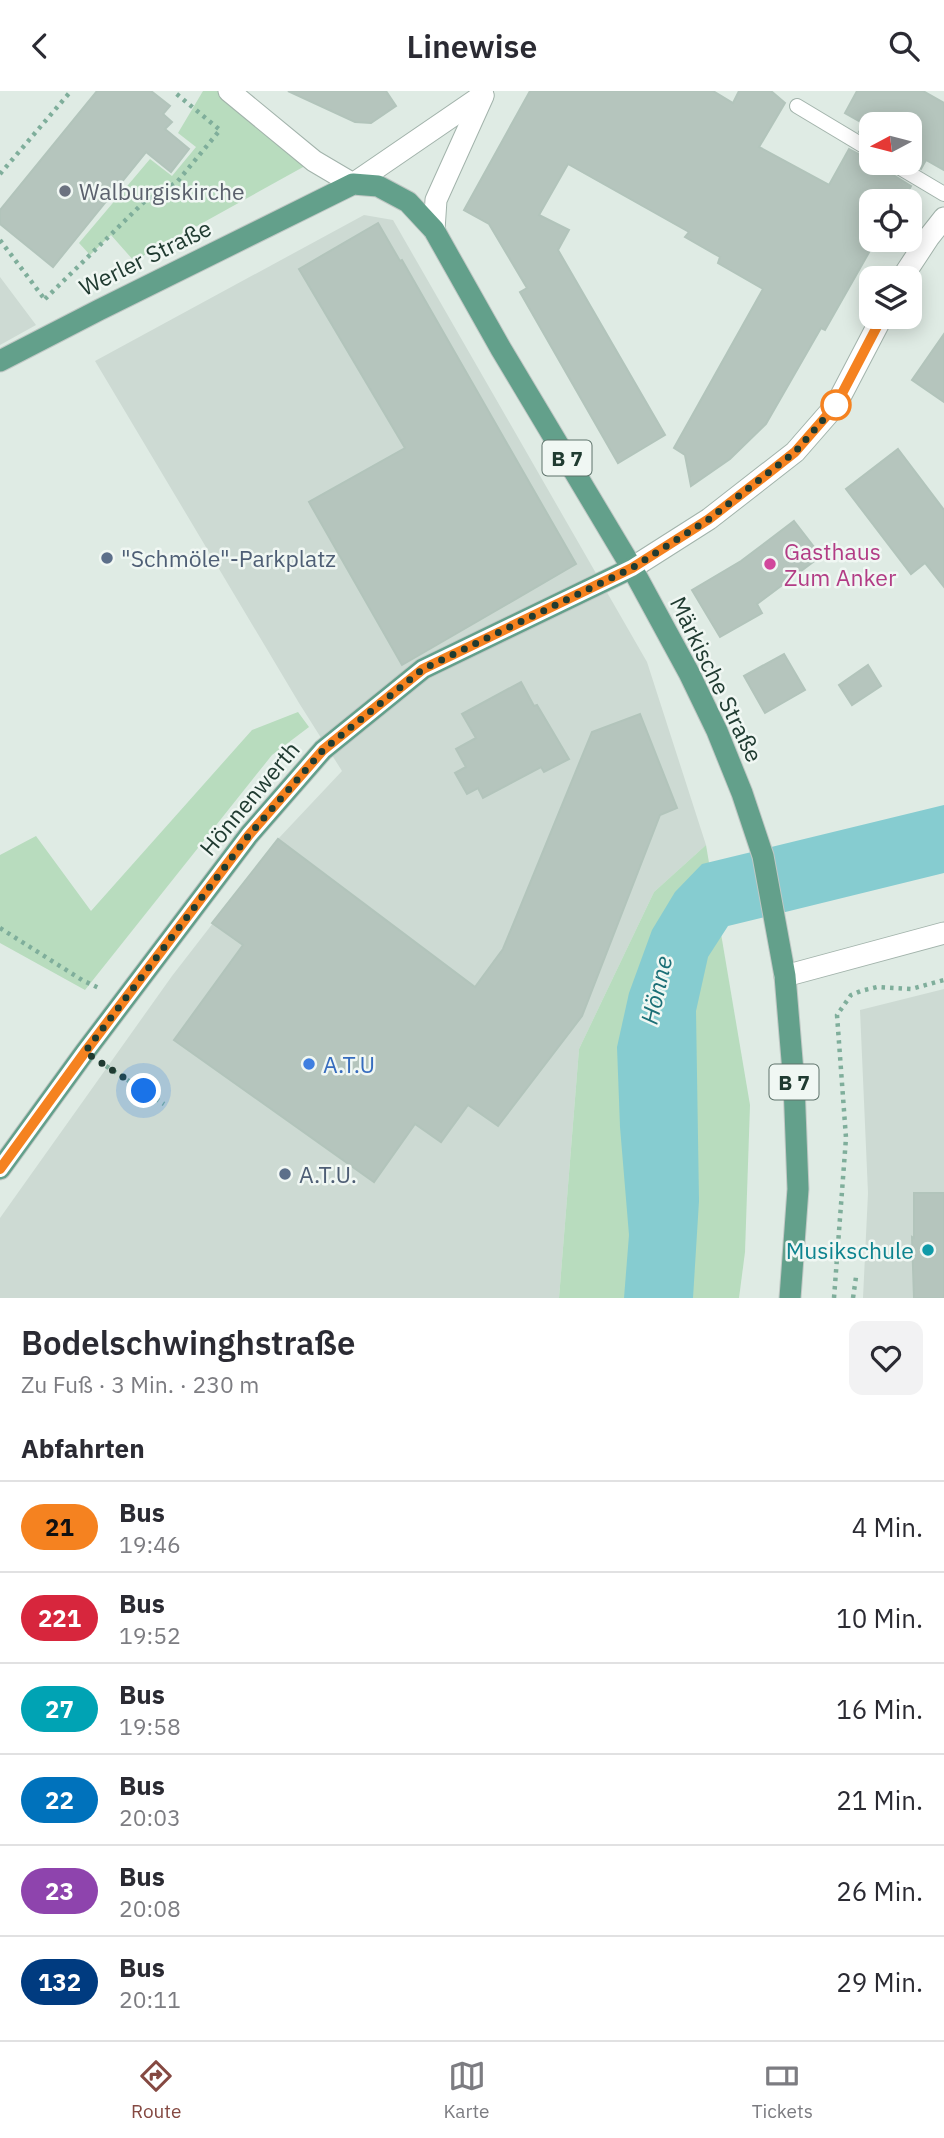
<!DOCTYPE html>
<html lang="de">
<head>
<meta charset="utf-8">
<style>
	body { margin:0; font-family:"IBM Plex Sans",sans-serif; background:#f2f2f3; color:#2b2b33; height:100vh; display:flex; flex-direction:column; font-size:26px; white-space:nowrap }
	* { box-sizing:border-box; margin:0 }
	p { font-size:23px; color:#7c7c81 }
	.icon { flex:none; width:38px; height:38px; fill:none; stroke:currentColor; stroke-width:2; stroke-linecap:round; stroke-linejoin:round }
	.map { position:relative; height:1207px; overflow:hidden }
	.sheet { display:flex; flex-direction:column; background:#fff; flex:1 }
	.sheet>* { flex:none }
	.badge { padding:0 14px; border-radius:23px; font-size:24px; line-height:46px }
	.needle { width:46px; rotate:263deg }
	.tools { position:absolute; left:859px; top:21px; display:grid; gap:14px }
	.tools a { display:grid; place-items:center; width:63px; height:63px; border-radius:14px; background:#fff; box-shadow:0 4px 18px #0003; font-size:35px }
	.you { position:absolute; width:35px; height:35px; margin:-18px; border:5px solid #fff; border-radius:50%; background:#1a73e8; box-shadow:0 0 0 10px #1a73e833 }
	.map>.badge { position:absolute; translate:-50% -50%; box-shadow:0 0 0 4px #fff }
	h2 { padding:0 21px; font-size:26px; line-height:63px }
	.round { display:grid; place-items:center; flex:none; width:74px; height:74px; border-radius:14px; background:#f2f2f3 }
	.summary { display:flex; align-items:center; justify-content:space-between; height:119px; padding:0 21px }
	h1 { font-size:33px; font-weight:600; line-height:52px }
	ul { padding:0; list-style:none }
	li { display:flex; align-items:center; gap:21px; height:91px; padding:0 21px; border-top:2px solid #e1e1e2 }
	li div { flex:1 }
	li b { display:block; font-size:26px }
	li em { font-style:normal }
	li .badge { min-width:77px; font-weight:700; text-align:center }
	header { display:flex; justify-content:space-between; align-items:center; height:91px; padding:0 21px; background:#fff; font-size:32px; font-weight:600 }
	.tab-bar { display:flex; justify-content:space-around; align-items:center; height:98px; border-top:2px solid #e1e1e2; background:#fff; font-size:19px; color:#7c7c81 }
	.tab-bar a { display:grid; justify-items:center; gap:4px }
	.tab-bar .current { color:#854942 }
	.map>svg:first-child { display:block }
</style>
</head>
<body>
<header><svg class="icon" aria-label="back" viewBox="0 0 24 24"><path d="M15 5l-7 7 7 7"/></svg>Linewise<svg class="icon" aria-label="search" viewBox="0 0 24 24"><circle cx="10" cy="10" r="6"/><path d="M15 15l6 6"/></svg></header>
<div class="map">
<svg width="944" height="1207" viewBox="0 0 944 1207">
	<rect width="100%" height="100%" fill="#dfebe4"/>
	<g fill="#cddad3">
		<path d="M364 124 393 129 647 571 706 754 654 801 579 958 559 1207H0V1127L172 885 278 748 342 680 299 612 95 270Z"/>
		<path d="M0 186 36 234 0 254Z"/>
		<path d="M944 898V1207H863L868 1102 860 919Z"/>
	</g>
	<g fill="#b8dcbe">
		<path d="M203 0H229L314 70 134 170 111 144 90 164 79 152 150 68 172 85 196 56 178 42Z"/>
		<path d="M298 621 309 636 272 664 85 899 0 852V764L36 745 91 820 252 639Z"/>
		<path d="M706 754 750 1014 745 1161 739 1207H559L579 958 654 801Z"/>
	</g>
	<path fill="#86ccd0" d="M944 714V782L728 835 708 866 696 920 699 1110 693 1207H624L629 1144 620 1036 617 956 629 902 652 839 675 801 702 773Z"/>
	<g fill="#b5c5bd" stroke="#b2c4bb" stroke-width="2">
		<path d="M97 0H151L170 15 163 23 172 31 165 38 189 58 171 81 146 61 53 176 0 133V119Z"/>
		<path d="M288 0H386L396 15 371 32 355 31Z"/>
		<path d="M530 0H713L733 12 739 0H771L785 12 759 56 829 94 849 58 872 70V72H882L887 80 911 95 903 110H872V149H876L825 239 821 237 766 333 730 368 691 395 685 364 674 357 763 198 718 172 720 166 685 146 689 141 568 73 539 124 569 139 558 159 665 344 618 372 520 201 527 197 489 133 464 119Z"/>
		<path d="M857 0H923L944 12V79L926 69 921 78 910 72V33H872V48L859 41 864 33 845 22Z"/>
		<path d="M378 132 400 170 402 169 576 473 402 574 309 411 405 357 299 178Z"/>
		<path d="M944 243V311L912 289Z"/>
		<path d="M898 358 944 419V496L925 472 911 483 846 398Z"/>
		<path d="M794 430 821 465 757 513 762 522 720 546 692 499 741 470Z"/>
		<path d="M784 563 805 599 765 622 744 585Z"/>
		<path d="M868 574 881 595 852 614 839 594Z"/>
		<path d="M521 591 534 615 537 614 569 668 544 681 541 676 483 707 478 697 467 703 455 682 466 676 456 658 476 647 462 623Z"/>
		<path d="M640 623 677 717 660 724 582 925 498 1035 468 1014 441 1051 415 1033 374 1091 174 949 243 854 212 832 278 748 475 896 503 858 592 641Z"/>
		<path d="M914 1102H944V1207H914L912 1146 914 1147Z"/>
	</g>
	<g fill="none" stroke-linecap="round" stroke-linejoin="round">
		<defs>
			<g id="lane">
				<path d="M797 15 872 60"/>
				<path d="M892 72 944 103"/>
			</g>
			<g id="street">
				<path d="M229 0 314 70 353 93 483 4"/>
				<path d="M434 139 436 109 483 5"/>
				<path d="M902 187 929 146 944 127"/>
				<path d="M632 477 709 428 795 361 836 314 882 226"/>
				<path d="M785 885 944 842"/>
			</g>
			<g id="primary">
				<path d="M0 270 99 219 353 93 378 95 408 111 434 139 501 258 632 477 689 582 717 640 742 702 763 765 785 885 794 993 798 1098 790 1207"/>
				<path d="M0 1078 85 961 249 744 323 659 423 578 632 477"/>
			</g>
		</defs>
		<use href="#lane" stroke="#a2b3ab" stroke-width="16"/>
		<use href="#street" stroke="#a2b3ab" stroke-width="23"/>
		<use href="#primary" stroke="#c1c8c5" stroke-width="23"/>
		<g stroke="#7fae9b" stroke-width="4.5" stroke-dasharray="3.5 5" stroke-linecap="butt">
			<path d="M0 83 71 0"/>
			<path d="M0 149 46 210"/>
			<path d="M45 208 145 110 177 91 220 39 173 0"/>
			<path d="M0 837 82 889 101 898"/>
			<path d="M106 975 164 1013"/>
			<path d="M834 1207 846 1047 837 924 851 904 861 900 877 896 911 898 944 889"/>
			<path d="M853 1207 856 1186"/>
		</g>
		<use href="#lane" stroke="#fff" stroke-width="14"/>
		<use href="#street" stroke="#fff" stroke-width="21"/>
		<use href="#primary" stroke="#63a08b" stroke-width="21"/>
	</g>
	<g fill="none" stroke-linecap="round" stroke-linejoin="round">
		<defs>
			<path id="line" d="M0 1078 85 961 249 744 323 659 423 578 632 477 709 428 762 387 795 361 836 314 882 226"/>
		</defs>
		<use href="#line" stroke="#fff" stroke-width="16"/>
		<use href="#line" stroke="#f58220" stroke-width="10"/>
		<path stroke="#203b31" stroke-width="7" stroke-dasharray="0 12.6" d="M144 1000 85 961 249 744 323 659 423 578 632 477 709 428 795 361 836 314"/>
	</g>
	<circle fill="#6b7280" stroke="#f0f7f3" stroke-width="2.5" cx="65" cy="100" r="7"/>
	<circle fill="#fff" stroke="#f58220" stroke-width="3.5" cx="836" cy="314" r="14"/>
	<g fill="#5c6f8a" stroke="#f0f7f3" stroke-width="2.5">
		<circle cx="107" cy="467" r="7"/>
		<circle cx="285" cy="1083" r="7"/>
	</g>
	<circle fill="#d1479c" stroke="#f0f7f3" stroke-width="2.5" cx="770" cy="473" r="7"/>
	<circle fill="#3f7fe0" stroke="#f0f7f3" stroke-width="2.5" cx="309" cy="973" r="7"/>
	<circle fill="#0f9aa8" stroke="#f0f7f3" stroke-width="2.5" cx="928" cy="1159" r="7"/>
	<g text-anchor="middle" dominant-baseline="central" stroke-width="5" stroke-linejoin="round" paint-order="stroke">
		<g fill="#f0f7f3" stroke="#5e736b" stroke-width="2">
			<rect x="542.5" y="349.5" width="49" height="35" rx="5"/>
			<rect x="769.5" y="973.5" width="49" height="35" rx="5"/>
		</g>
		<g font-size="21" font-weight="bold" fill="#203b31">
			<text x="567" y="367">B 7</text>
			<text x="794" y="991">B 7</text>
		</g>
		<g font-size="23" fill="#5b616d" stroke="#f0f7f3" text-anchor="start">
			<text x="79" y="100">Walburgiskirche</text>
		</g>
		<g font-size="23" fill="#203b31" stroke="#f0f7f3">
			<text transform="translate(145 166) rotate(-26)">Werler Straße</text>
			<text transform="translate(717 588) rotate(64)">Märkische Straße</text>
			<text transform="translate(249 707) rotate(-50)">Hönnenwerth</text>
		</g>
		<g font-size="23" fill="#b23c85" stroke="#f0f7f3" text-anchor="start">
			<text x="784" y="460">Gasthaus<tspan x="784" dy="26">Zum Anker</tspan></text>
		</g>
		<g font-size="23" fill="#4e5e75" stroke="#f0f7f3" text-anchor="start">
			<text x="121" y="467">"Schmöle"-Parkplatz</text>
			<text x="299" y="1083">A.T.U.</text>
		</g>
		<g font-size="23" fill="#366cbe" stroke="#f0f7f3" text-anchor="start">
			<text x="323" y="973">A.T.U</text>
		</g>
		<g font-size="23" fill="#0d838f" stroke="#f0f7f3" text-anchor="end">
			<text x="914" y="1159">Musikschule</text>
		</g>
		<g font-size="24" font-style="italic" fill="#1b6f76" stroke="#f0f7f3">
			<text transform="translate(656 899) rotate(-77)">Hönne</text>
		</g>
	</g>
</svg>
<div class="tools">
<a><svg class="needle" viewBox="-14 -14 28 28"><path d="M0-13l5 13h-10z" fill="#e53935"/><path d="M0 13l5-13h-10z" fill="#7c7c81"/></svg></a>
<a><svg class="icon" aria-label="locate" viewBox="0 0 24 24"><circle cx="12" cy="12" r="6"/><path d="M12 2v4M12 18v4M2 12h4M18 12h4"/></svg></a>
<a><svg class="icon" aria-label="layers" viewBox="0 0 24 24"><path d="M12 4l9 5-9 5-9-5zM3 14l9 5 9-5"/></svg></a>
</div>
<div class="you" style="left:144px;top:1000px"></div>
</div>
<section class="sheet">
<div class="summary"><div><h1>Bodelschwinghstraße</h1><p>Zu Fuß · 3 Min. · 230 m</p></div><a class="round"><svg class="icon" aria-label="heart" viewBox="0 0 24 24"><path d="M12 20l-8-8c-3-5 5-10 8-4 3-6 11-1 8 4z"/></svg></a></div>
<h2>Abfahrten</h2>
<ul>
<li><span class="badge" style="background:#f58220;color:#111">21</span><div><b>Bus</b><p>19:46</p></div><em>4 Min.</em></li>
<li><span class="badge" style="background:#d7263d;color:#fff">221</span><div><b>Bus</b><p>19:52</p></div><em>10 Min.</em></li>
<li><span class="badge" style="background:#00a3b4;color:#fff">27</span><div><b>Bus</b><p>19:58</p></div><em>16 Min.</em></li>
<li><span class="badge" style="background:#0072bc;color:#fff">22</span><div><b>Bus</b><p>20:03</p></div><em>21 Min.</em></li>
<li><span class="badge" style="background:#8e44ad;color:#fff">23</span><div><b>Bus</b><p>20:08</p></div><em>26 Min.</em></li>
<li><span class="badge" style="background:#003b80;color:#fff">132</span><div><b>Bus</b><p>20:11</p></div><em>29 Min.</em></li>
</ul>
</section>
<nav class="tab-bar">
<a class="current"><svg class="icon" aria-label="directions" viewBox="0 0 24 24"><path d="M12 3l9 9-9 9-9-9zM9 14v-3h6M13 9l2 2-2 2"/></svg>Route</a>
<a><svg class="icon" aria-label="map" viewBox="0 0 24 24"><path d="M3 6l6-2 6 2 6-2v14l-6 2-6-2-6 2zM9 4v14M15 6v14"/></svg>Karte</a>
<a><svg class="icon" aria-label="tickets" viewBox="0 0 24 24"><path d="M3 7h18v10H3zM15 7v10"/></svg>Tickets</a>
</nav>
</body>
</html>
